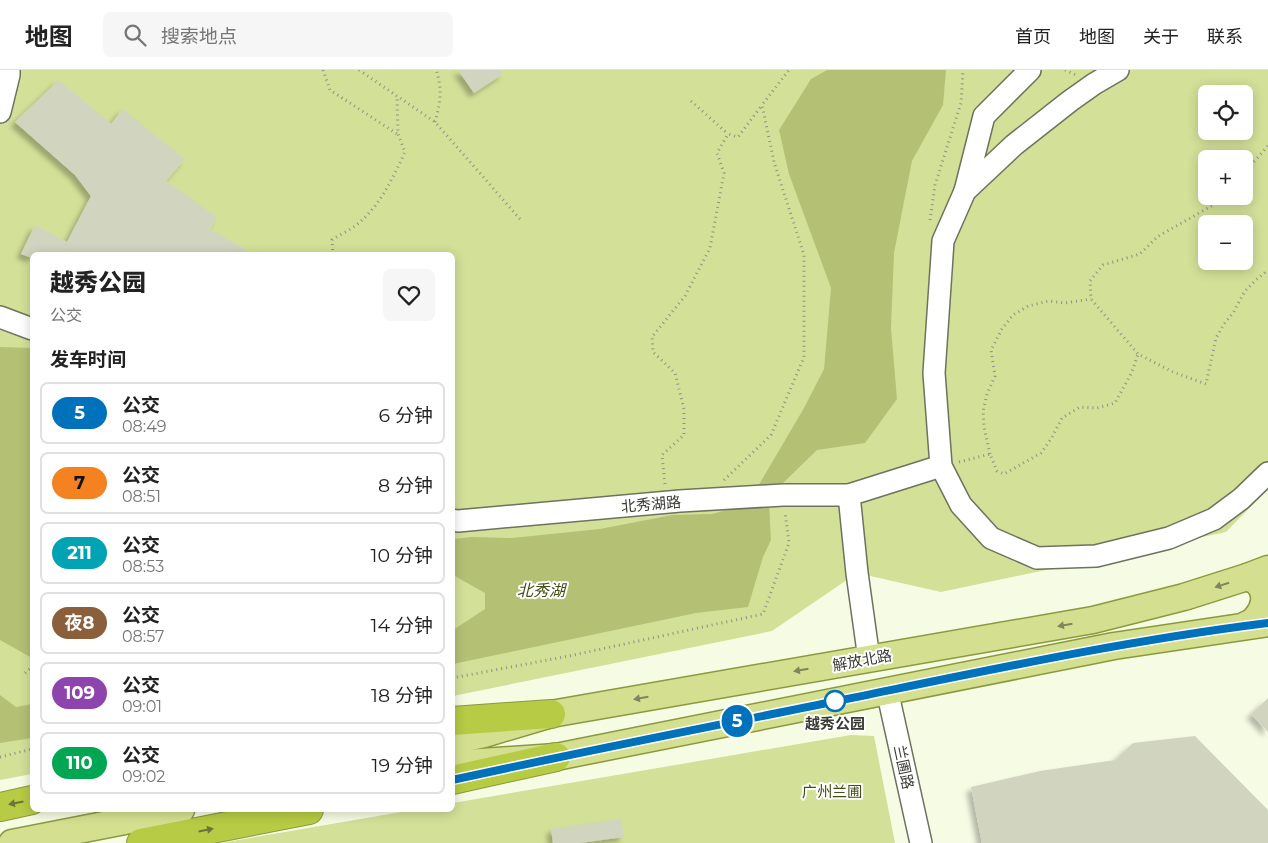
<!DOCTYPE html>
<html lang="zh">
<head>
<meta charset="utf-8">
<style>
	body { margin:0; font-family:Montserrat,"Noto Sans SC",sans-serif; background:#f6f6f6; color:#222; height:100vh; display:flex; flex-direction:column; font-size:19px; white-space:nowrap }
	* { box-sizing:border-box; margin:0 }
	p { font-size:16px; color:#767676 }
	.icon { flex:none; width:28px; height:28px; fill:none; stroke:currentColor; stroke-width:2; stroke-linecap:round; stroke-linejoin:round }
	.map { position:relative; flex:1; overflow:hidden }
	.details { position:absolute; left:30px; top:182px; width:425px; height:560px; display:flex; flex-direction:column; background:#fff; border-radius:8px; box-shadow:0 2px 12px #0003 }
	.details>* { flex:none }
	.badge { padding:0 10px; border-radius:16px; font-size:18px; line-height:32px }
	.tools { position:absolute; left:1198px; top:15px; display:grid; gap:10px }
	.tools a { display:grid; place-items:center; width:55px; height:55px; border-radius:8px; background:#fff; box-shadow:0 2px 12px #0003; font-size:25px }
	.map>.badge { position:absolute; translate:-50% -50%; box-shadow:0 0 0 2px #fff }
	h2 { padding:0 20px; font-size:19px; line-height:45px }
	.round { display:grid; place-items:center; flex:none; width:52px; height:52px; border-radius:8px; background:#f6f6f6 }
	.overview { display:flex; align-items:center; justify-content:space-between; height:85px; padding:0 20px }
	h1 { font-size:24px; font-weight:800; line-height:38px }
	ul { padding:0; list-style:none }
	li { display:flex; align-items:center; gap:15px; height:62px; margin:0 10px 8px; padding:0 10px; border:2px solid #e0e0e0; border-radius:8px }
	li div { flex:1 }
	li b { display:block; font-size:19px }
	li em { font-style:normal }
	li .badge { min-width:55px; font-weight:700; text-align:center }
	header { display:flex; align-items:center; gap:30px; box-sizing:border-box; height:70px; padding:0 25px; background:#fff; border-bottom:1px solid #e0e0e0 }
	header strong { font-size:24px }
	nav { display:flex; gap:28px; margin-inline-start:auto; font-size:18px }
	.search { width:350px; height:45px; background:#f6f6f6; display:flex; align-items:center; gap:12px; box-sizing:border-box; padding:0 18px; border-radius:8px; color:#767676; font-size:19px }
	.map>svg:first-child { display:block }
</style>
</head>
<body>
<header>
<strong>地图</strong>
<div class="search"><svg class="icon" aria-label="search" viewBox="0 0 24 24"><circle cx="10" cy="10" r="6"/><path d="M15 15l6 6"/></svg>搜索地点</div>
<nav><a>首页</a><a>地图</a><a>关于</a><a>联系</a></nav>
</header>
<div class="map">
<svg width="1268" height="773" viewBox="0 0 1268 773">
	<defs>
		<filter id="shadow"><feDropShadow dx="-4.5" dy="4.5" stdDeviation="2.5" flood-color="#0004"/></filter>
	</defs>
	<rect width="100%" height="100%" fill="#f6fbe4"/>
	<g fill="#d3e098" fill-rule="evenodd">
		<path d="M0 0H1268V419L1226 462 941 522 857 503 772 561 453 626 452 185H32V704L0 710ZM1206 24H1244V61H1206ZM1206 89H1244V126H1206ZM1206 154H1244V191H1206Z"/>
		<path d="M851 665 874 666 895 773H221L413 740H452L453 733Z"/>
	</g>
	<g fill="#b4c174">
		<path d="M827 0H946L943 35 912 91 894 183 891 258 897 329 865 373 817 380 780 416 757 418 804 338 824 299 831 218 789 104 779 60 811 9Z"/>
		<path d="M0 277 32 278V588L0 570Z"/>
		<path d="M753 433H769L771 470 763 487 748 537 696 543 453 594V560L485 539V523L453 505V469L472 467 512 468 600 459 672 445 712 444Z"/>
		<path d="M0 625 16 637 32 634V668L0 673Z"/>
	</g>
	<g fill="#d1d5bf" filter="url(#shadow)">
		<path d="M458 0H501L503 4 474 23Z"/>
		<path d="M59 10 111 54 123 39 185 89 166 111 217 147 210 159 245 179 243 185H32V188L21 184 35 155 67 172 91 126 75 105 15 52Z"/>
		<path d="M1268 628V662L1251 644Z"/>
		<path d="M1195 666 1268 740V773H982L971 717 1040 701 1115 690 1133 673Z"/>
		<path d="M621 749 624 767 580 773H553L551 759Z"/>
	</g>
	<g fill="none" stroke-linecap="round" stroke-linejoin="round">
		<defs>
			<g id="minor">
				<path d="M1118 0 1094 14 1070 31 1014 75 965 121 943 171 934 303 941 396 961 435 991 468 1037 488 1096 486 1169 468 1214 449 1241 429 1268 403"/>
				<path d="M0 42 9 5V0"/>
				<path d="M965 121 984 46 1030 0"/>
				<path d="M0 247 32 259"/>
				<path d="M452 450 458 451 680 431 783 425H849"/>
				<path d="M869 589 857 503 849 425 941 396"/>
				<path d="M887 620 921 773"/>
			</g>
			<g id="major">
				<path d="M1246 555C1250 553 1254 551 1256 548 1265 538 1268 523 1258 513 1256 510 1251 509 1247 507"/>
				<path d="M452 671 484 664 551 644 1093 550 1184 527 1247 507 1268 499"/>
				<path d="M452 694 556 687 1114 576 1268 553"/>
				<path d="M12 773 181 740"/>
			</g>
			<g id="highway">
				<path d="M452 651 551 644"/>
				<path d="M452 710 556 687"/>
				<path d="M0 737 32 730"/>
				<path d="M141 773 309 740"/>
			</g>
		</defs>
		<use href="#minor" stroke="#6e725e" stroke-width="24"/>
		<use href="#major" stroke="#8b993e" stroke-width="29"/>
		<use href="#highway" stroke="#8b993e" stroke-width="30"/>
		<g stroke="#8f9283" stroke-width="3" stroke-dasharray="1 4" stroke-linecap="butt">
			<path d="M323 0 330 20 397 64"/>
			<path d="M359 0 435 52 520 149"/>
			<path d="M1065 0 1076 5"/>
			<path d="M691 31 728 64"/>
			<path d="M435 52C440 34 443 19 436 0"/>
			<path d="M1244 103 1268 76"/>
			<path d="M1223 126 1215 134 1157 167 1140 184 1103 195 1090 211 1091 229 1138 284 1173 302 1206 314 1216 268 1224 254 1233 243 1245 221 1257 209 1268 200"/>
			<path d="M930 150 935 115 961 33 963 0"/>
			<path d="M333 185 332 170C339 165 348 161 355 156 380 137 392 109 405 82L398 64 397 27"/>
			<path d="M990 384 984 357 983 341 987 324 995 306 991 280 1002 259 1013 245 1028 236 1049 231 1065 233 1091 229"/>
			<path d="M959 392 990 384 997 401 1004 404 1041 383 1051 369 1062 348 1080 337 1097 338 1115 333 1132 302 1138 284"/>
			<path d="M724 410 771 365 804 287V185L774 92 762 35 789 0"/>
			<path d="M665 414 662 385 684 365V339L675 303 653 282 652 267 685 226 710 178 724 103 717 83 728 64 738 67 762 35"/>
			<path d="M25 603 32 597"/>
			<path d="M452 608 569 586 763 544 789 473 785 442"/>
			<path d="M0 687 32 679"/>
		</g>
		<use href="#minor" stroke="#fff" stroke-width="21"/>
		<use href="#major" stroke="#d4e08f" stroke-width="26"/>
		<use href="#highway" stroke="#b7cb44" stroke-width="28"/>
	</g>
	<defs><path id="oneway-solid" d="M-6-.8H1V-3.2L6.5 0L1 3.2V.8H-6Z" transform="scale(1.25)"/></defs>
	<g fill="#7f855c">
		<use href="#oneway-solid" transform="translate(1222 515) rotate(162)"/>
		<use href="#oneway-solid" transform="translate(1065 555) rotate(170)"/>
		<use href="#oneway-solid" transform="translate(801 600) rotate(170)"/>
		<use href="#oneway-solid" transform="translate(641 628) rotate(170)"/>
	</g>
	<g fill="#6b7539">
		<use href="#oneway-solid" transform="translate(16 733) rotate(169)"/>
		<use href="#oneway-solid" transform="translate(206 760) rotate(-11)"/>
	</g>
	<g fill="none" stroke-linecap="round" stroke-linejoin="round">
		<defs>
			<path id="line" d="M452 710C580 682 709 657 837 631 980 602 1123 571 1268 553"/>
		</defs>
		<use href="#line" stroke="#fff" stroke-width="11"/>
		<use href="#line" stroke="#0072bc" stroke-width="8"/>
	</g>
	<circle fill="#fff" stroke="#0072bc" stroke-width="2.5" cx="835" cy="631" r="10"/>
	<g text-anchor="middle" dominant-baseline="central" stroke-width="4" stroke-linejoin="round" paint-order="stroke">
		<g font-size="15" fill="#393b32" stroke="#fff">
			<text transform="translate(651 434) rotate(-5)">北秀湖路</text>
			<text transform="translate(862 590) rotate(-10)">解放北路</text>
			<text transform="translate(904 697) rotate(78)">兰圃路</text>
		</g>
		<g font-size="15" font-weight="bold" fill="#393b32" stroke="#fff">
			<text x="835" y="653">越秀公园</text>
		</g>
		<g font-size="15" fill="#464e16" stroke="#fff">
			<text x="832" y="721">广州兰圃</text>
		</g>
		<g font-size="16" font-style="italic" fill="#444c13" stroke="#fff">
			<text x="541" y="520">北秀湖</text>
		</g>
	</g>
</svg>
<div class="tools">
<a><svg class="icon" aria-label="locate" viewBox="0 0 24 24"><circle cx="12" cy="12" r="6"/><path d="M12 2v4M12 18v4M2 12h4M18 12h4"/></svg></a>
<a>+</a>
<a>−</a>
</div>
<b class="badge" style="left:737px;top:651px;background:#0072bc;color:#fff">5</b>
<section class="details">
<div class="overview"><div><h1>越秀公园</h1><p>公交</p></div><a class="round"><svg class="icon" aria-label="heart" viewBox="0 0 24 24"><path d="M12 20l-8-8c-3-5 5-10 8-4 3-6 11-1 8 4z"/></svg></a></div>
<h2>发车时间</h2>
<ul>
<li><span class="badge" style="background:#0072bc;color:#fff">5</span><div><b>公交</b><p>08:49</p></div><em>6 分钟</em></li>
<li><span class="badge" style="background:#f58220;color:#111">7</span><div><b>公交</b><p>08:51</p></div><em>8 分钟</em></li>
<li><span class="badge" style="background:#00a3b4;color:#fff">211</span><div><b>公交</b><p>08:53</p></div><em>10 分钟</em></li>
<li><span class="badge" style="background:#8b5e3c;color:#fff">夜8</span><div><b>公交</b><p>08:57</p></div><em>14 分钟</em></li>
<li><span class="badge" style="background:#8e44ad;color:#fff">109</span><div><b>公交</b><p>09:01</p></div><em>18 分钟</em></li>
<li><span class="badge" style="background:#00a651;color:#fff">110</span><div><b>公交</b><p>09:02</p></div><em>19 分钟</em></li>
</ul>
</section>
</div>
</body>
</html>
